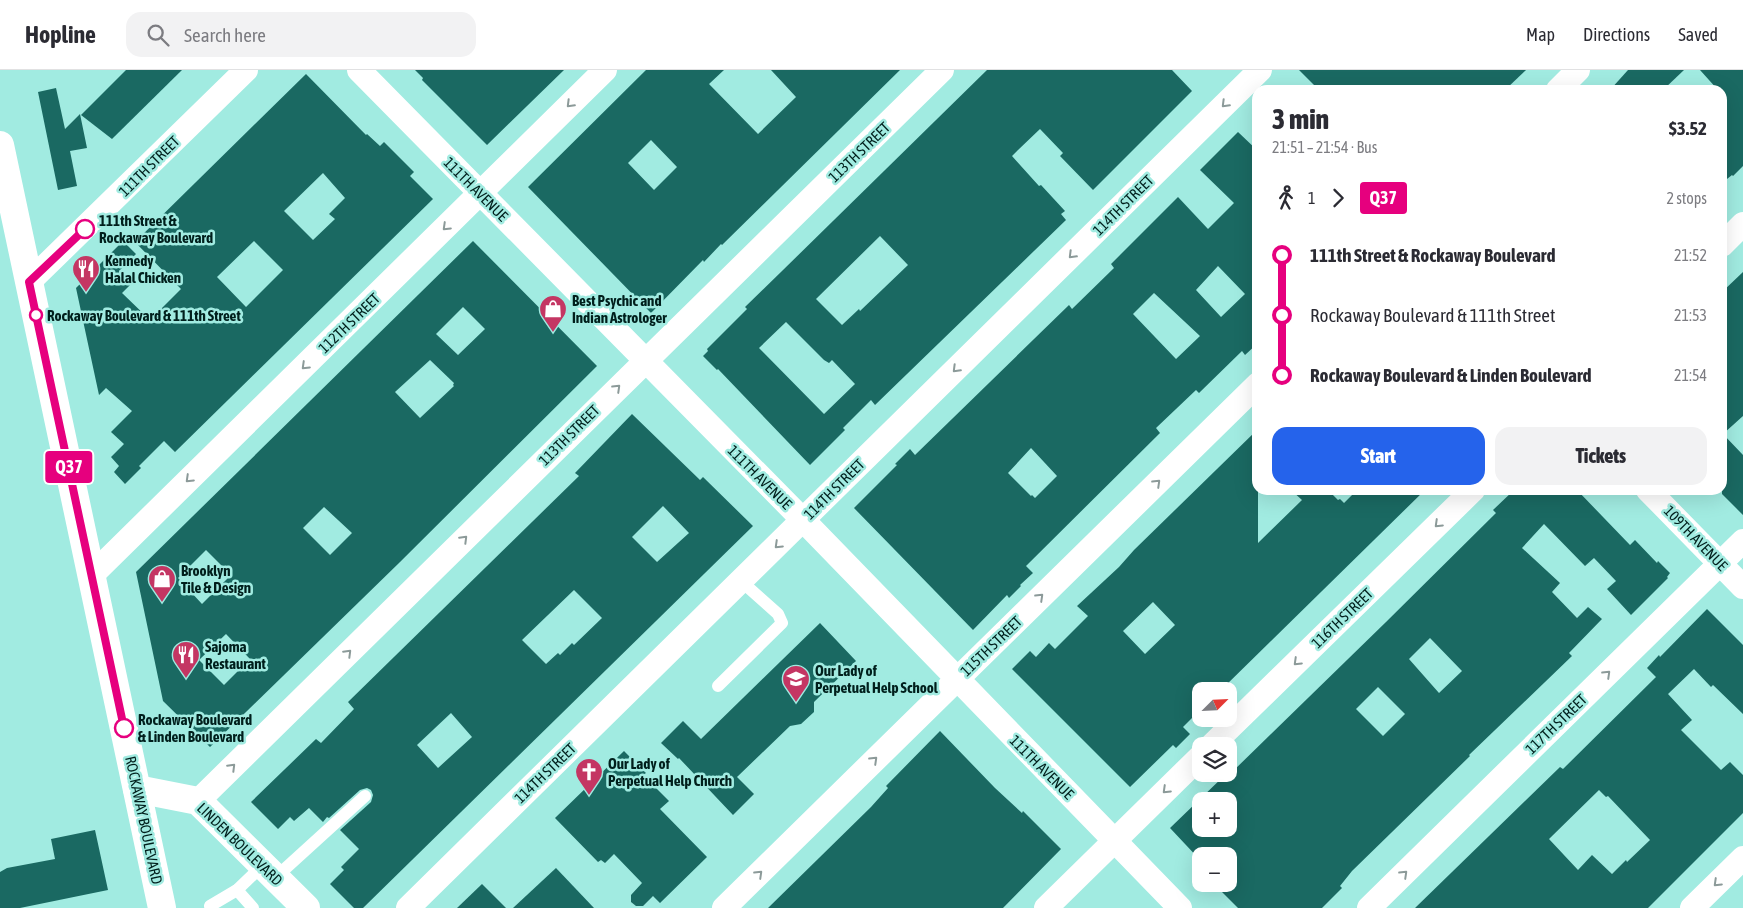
<!DOCTYPE html>
<html lang="en">
<head>
<meta charset="utf-8">
<style>
	body { margin:0; font-family:"Asap Condensed",sans-serif; background:#f2f2f3; color:#2b2b33; height:100vh; display:flex; flex-direction:column; font-size:19px; white-space:nowrap }
	* { box-sizing:border-box; margin:0 }
	p { font-size:16px; color:#7c7c81 }
	.icon { flex:none; width:28px; height:28px; fill:none; stroke:currentColor; stroke-width:2; stroke-linecap:round; stroke-linejoin:round }
	.map { position:relative; flex:1; overflow:hidden }
	.sheet { position:absolute; left:1252px; top:15px; width:475px; height:410px; display:flex; flex-direction:column; background:#fff; border-radius:15px; box-shadow:0 5px 20px #0002 }
	.sheet>* { flex:none }
	.badge { padding:0 10px; border-radius:4px; font-size:18px; line-height:32px }
	.needle { width:32px; rotate:66deg }
	.fabs { position:absolute; left:1192px; top:612px; display:grid; gap:10px }
	.fabs a { display:grid; place-items:center; width:45px; height:45px; border-radius:10px; background:#fff; box-shadow:0 5px 20px #0002; font-size:25px }
	.map>.badge { position:absolute; translate:-50% -50%; box-shadow:0 0 0 2px #fff }
	.legs { display:flex; align-items:center; gap:8px; height:55px; padding:0 20px; font-size:16px }
	.legs p { margin-inline-start:auto }
	.overview { display:flex; align-items:center; justify-content:space-between; height:85px; padding:0 20px }
	h1 { font-size:28px; font-weight:800; line-height:38px }
	.button { display:flex; gap:10px; margin-top:auto; padding:10px 20px }
	.button a { flex:1; height:58px; border-radius:15px; background:#2563eb; color:#fff; font-size:20px; font-weight:800; line-height:58px; text-align:center }
	.button a+a { background:#f2f2f3; color:#2b2b33 }
	ul { padding:0 20px; list-style:none }
	li { display:flex; align-items:center; gap:18px; height:60px; font-size:19px }
	li i { display:grid; place-items:center; width:8px; height:100%; margin:0 6px; background:currentColor }
	li i::after { content:''; width:12px; height:12px; margin:-6px; border:4px solid; border-radius:50%; background:#fff }
	li p { margin-inline-start:auto }
	li:first-child i { background:linear-gradient(#0000 50%,currentColor 0) }
	li:last-child i { background:linear-gradient(currentColor 50%,#0000 0) }
	header { display:flex; align-items:center; gap:30px; box-sizing:border-box; height:70px; padding:0 25px; background:#fff; border-bottom:1px solid #e1e1e2 }
	header strong { font-size:24px }
	nav { display:flex; gap:28px; margin-inline-start:auto; font-size:18px }
	.search { width:350px; height:45px; background:#f2f2f3; display:flex; align-items:center; gap:12px; box-sizing:border-box; padding:0 18px; border-radius:15px; color:#7c7c81; font-size:19px }
	.map>svg:first-child { display:block }
</style>
</head>
<body>
<header>
<strong>Hopline</strong>
<div class="search"><svg class="icon" aria-label="search" viewBox="0 0 24 24"><circle cx="10" cy="10" r="6"/><path d="M15 15l6 6"/></svg>Search here</div>
<nav><a>Map</a><a>Directions</a><a>Saved</a></nav>
</header>
<div class="map">
<svg width="1743" height="838" viewBox="0 0 1743 838">
	<rect width="100%" height="100%" fill="#a1ebe1"/>
	<g fill="#1a6962" fill-rule="evenodd">
		<path d="M126 0H182L112 69 81 45Z"/>
		<path d="M415 0H564L487 75 422 10 423 8Z"/>
		<path d="M646 0H724L709 14 758 64 796 27 771 0H900L722 175 721 174 704 192 703 190 651 243 528 117ZM651 70 677 97 654 120 628 93Z"/>
		<path d="M987 0H1172L1192 21 1093 120 1060 86 1063 83 1040 59 1018 80 1012 86 1039 116 1041 115 1065 141 1061 144 1066 150 875 335 871 330 843 358 845 360 810 395 718 299 717 300 703 286 708 281 707 279 747 239 745 237 782 201ZM880 166 908 195 860 241 859 239 842 255 816 229ZM786 252 824 290 829 293 832 290 855 314 824 344 759 278Z"/>
		<path d="M1299 0H1526L1505 20H1319Z"/>
		<path d="M1628 0H1684L1663 20H1610Z"/>
		<path d="M1700 0H1743V96L1733 106 1732 105 1722 113V20H1718Z"/>
		<path d="M306 4 366 65 367 64 380 76 384 72 414 102 410 106 433 129 175 382 164 371 139 396 141 398 125 414 114 402 119 396 111 387 124 374 111 362 132 341 106 318 99 325 76 218 123 171 136 184 119 201 131 214 122 223 150 250 181 219 135 172ZM323 103 345 128 329 144 335 149 313 170 284 141ZM254 171 283 200 246 237 217 207Z"/>
		<path d="M56 18 65 59 80 44 87 78 70 81 77 116 58 120 38 22Z"/>
		<path d="M1238 62 1258 81V273L1245 285 1242 281 1199 323 1196 320 1156 358 1160 363 1026 496 1033 503 1020 515 1021 516 1009 528 1007 525 973 560 854 438 897 395 895 394 910 379 915 385 1069 235 1072 239 1114 198 1111 194 1178 127 1208 159 1234 133 1200 100ZM1218 196 1245 224 1221 247 1196 220ZM1154 223 1200 266 1176 289 1133 244ZM1031 378 1057 406 1035 428 1032 425 1031 426 1008 403Z"/>
		<path d="M473 171 597 296 399 493 210 677 163 631 136 502ZM463 237 485 259 458 285 436 264ZM430 290 454 313 453 315 454 316 420 348 395 322ZM324 437 352 463 330 485 303 458ZM206 480 231 505 202 534 178 508ZM226 564 250 589 224 615 199 590Z"/>
		<path d="M1743 202V346L1723 364 1743 385V445L1722 424V222Z"/>
		<path d="M632 344 700 410 703 407 753 456 363 838H354L330 814 344 800 341 797 359 779 340 760 371 732 373 725 371 720 367 718 360 720 329 748 327 747 323 752 309 738 294 751 290 747 278 759 251 732 316 669 321 673 354 639 348 632 579 406 575 403ZM663 436 689 463 657 492 632 467ZM574 520 602 548 574 575 572 573 560 585 558 583 546 594 522 570ZM451 643 472 667 438 698 417 675Z"/>
		<path d="M1258 359V473L1302 430 1291 420H1328L1338 430 1340 429 1344 433 1357 420H1425L1220 621H1201V639L1183 657 1190 664 1176 678 1173 675 1130 717 1012 599 1030 581 1036 587 1049 573 1055 579 1088 546 1077 536 1119 497 1134 480ZM1153 532 1175 555 1145 584 1123 561Z"/>
		<path d="M1514 420H1577L1630 475 1635 470 1657 493 1658 491 1670 503 1667 507 1668 508 1631 545 1607 519 1616 511 1594 488 1585 496 1544 454 1522 478 1560 513 1552 522 1577 548 1588 537 1602 549 1569 583 1572 586 1469 685 1470 686 1352 801 1340 816 1342 818 1322 838H1238L1219 819 1224 814H1229V786H1201V791L1170 758 1226 704 1229 702 1230 704 1386 552 1496 443 1493 440ZM1430 568 1462 601 1439 623 1409 589ZM1378 617 1405 644 1383 666 1356 639ZM1201 731H1229V759H1201Z"/>
		<path d="M1707 539 1743 575V644L1713 615 1711 617 1694 599 1668 624 1692 650 1681 660 1721 700 1730 692 1743 705V743L1648 838H1415L1560 697 1563 699 1656 607 1647 598 1659 585 1660 587ZM1599 720 1606 727 1608 726 1650 770 1627 792 1626 790 1612 804 1592 785 1578 800 1549 769Z"/>
		<path d="M820 553 856 591 814 632V642L801 654 790 656 737 707 754 724 733 745 679 688 678 689 661 673 683 651 701 669Z"/>
		<path d="M940 661 995 718 1022 743 1023 741 1061 779 1003 838H768L871 737 888 718 886 716Z"/>
		<path d="M624 681 646 703 643 705 669 731 660 739 707 787 660 833 653 826 643 836H636L631 832V825L642 813 614 784 605 793 601 790 598 792 555 748Z"/>
		<path d="M95 760 108 820 20 838H0V802L7 798 55 789 51 769Z"/>
		<path d="M556 798 594 838H513Z"/>
		<path d="M482 814 506 838H457Z"/>
	</g>
	<g fill="none" stroke-linecap="round" stroke-linejoin="round">
		<g stroke="#fff" stroke-width="12">
			<path d="M718 616 782 553 778 544 741 511"/>
			<path d="M276 807 365 726"/>
			<path d="M237 820 253 838"/>
			<path d="M210 836 237 820 263 795"/>
		</g>
		<g stroke="#fff" stroke-width="24">
			<path d="M359 0 803 450 1180 838"/>
			<path d="M1558 20 1578 0"/>
			<path d="M1722 175 1743 154"/>
			<path d="M29 212 246 0"/>
			<path d="M1648 420 1743 517"/>
			<path d="M92 505 605 0"/>
			<path d="M1211 676 1473 420"/>
			<path d="M198 731 942 0"/>
			<path d="M408 838 1260 0"/>
			<path d="M724 838 1258 314"/>
			<path d="M1046 838 1201 686"/>
			<path d="M1369 838 1743 471"/>
			<path d="M1692 838 1743 788"/>
		</g>
		<path stroke="#fff" stroke-width="28" d="M137 719 198 731 306 838"/>
		<path stroke="#fff" stroke-width="28" d="M0 75 162 838"/>
	</g>
	<defs><path id="oneway-chevron" d="M-2-3.5L2.5 0L-2 3.5" fill="none" stroke-width="1.6" stroke-linecap="round" stroke-linejoin="round" transform="scale(1.25)"/></defs>
	<g stroke="#8c9a99">
		<use href="#oneway-chevron" transform="translate(570 34) rotate(135)"/>
		<use href="#oneway-chevron" transform="translate(1225 34) rotate(135)"/>
		<use href="#oneway-chevron" transform="translate(446 157) rotate(136)"/>
		<use href="#oneway-chevron" transform="translate(1072 185) rotate(135)"/>
		<use href="#oneway-chevron" transform="translate(305 296) rotate(136)"/>
		<use href="#oneway-chevron" transform="translate(956 299) rotate(135)"/>
		<use href="#oneway-chevron" transform="translate(617 318) rotate(-44)"/>
		<use href="#oneway-chevron" transform="translate(189 409) rotate(136)"/>
		<use href="#oneway-chevron" transform="translate(1157 413) rotate(-44)"/>
		<use href="#oneway-chevron" transform="translate(1438 454) rotate(136)"/>
		<use href="#oneway-chevron" transform="translate(464 469) rotate(-45)"/>
		<use href="#oneway-chevron" transform="translate(778 475) rotate(136)"/>
		<use href="#oneway-chevron" transform="translate(1040 527) rotate(-44)"/>
		<use href="#oneway-chevron" transform="translate(348 583) rotate(-45)"/>
		<use href="#oneway-chevron" transform="translate(1297 592) rotate(136)"/>
		<use href="#oneway-chevron" transform="translate(1607 604) rotate(-44)"/>
		<use href="#oneway-chevron" transform="translate(874 690) rotate(-44)"/>
		<use href="#oneway-chevron" transform="translate(232 697) rotate(-45)"/>
		<use href="#oneway-chevron" transform="translate(1166 720) rotate(136)"/>
		<use href="#oneway-chevron" transform="translate(759 804) rotate(-44)"/>
		<use href="#oneway-chevron" transform="translate(1404 804) rotate(-44)"/>
		<use href="#oneway-chevron" transform="translate(1717 813) rotate(136)"/>
	</g>
	<g fill="none" stroke-linecap="round" stroke-linejoin="round">
		<defs>
			<path id="line-1" d="M85 159 29 212 124 658"/>
		</defs>
		<use href="#line-1" stroke="#fff" stroke-width="11"/>
		<use href="#line-1" stroke="#e6007e" stroke-width="8"/>
	</g>
	<defs>
		<symbol id="restaurant-pin" viewBox="-11 -11 22 30"><path d="M0 17L-7.5 6A9.5 9.5 0 1 1 7.5 6Z" fill="#c43663" stroke="#a1ebe1"/><path d="M-5-6h1v4h1v-4h1v4h1v-4h1v5L-1.5 .5V6h-2V.5L-5-1ZM5-6V6H3V1.5H1.5Q1.5-4 5-6Z" fill="#fff"/></symbol>
		<symbol id="shop-pin" viewBox="-11 -11 22 30"><path d="M0 17L-7.5 6A9.5 9.5 0 1 1 7.5 6Z" fill="#c43663" stroke="#a1ebe1"/><path d="M-5-2.5h2.3a2.7 3.5 0 0 1 5.4 0H5L5.5 6h-11ZM-1.5-2.5h3a1.5 2.3 0 0 0-3 0Z" fill="#fff"/></symbol>
		<symbol id="school-pin" viewBox="-11 -11 22 30"><path d="M0 17L-7.5 6A9.5 9.5 0 1 1 7.5 6Z" fill="#c43663" stroke="#a1ebe1"/><path d="M0-5L7-2L0 1L-7-2ZM-4 1L0 2.5L4 1V4Q0 6-4 4Z" fill="#fff"/></symbol>
		<symbol id="church-pin" viewBox="-11 -11 22 30"><path d="M0 17L-7.5 6A9.5 9.5 0 1 1 7.5 6Z" fill="#c43663" stroke="#a1ebe1"/><path d="M-1.2-6h2.4v3.5h3.3v2.4h-3.3V6h-2.4V-.1h-3.3v-2.4h3.3Z" fill="#fff"/></symbol>
	</defs>
	<g fill-rule="evenodd">
		<use href="#restaurant-pin" x="70" y="183" width="32" height="43"/>
		<use href="#shop-pin" x="537" y="223" width="32" height="43"/>
		<use href="#shop-pin" x="146" y="493" width="32" height="43"/>
		<use href="#restaurant-pin" x="170" y="569" width="32" height="43"/>
		<use href="#school-pin" x="780" y="593" width="32" height="43"/>
		<use href="#church-pin" x="573" y="686" width="32" height="43"/>
	</g>
	<g fill="#fff" stroke="#e6007e" stroke-width="2.5">
		<circle cx="85" cy="159" r="9"/>
		<circle cx="36" cy="245" r="6"/>
		<circle cx="124" cy="658" r="9"/>
	</g>
	<g text-anchor="middle" dominant-baseline="central" stroke-width="5" stroke-linejoin="round" paint-order="stroke">
		<g font-size="15" fill="#001f1c" stroke="#a1ebe1">
			<text transform="translate(859 82) rotate(-44)">113TH STREET</text>
			<text transform="translate(149 96) rotate(-45)">111TH STREET</text>
			<text transform="translate(476 119) rotate(45)">111TH AVENUE</text>
			<text transform="translate(1123 135) rotate(-45)">114TH STREET</text>
			<text transform="translate(349 253) rotate(-44)">112TH STREET</text>
			<text transform="translate(569 365) rotate(-45)">113TH STREET</text>
			<text transform="translate(760 407) rotate(45)">111TH AVENUE</text>
			<text transform="translate(834 419) rotate(-45)">114TH STREET</text>
			<text transform="translate(1696 468) rotate(46)">109TH AVENUE</text>
			<text transform="translate(1342 548) rotate(-44)">116TH STREET</text>
			<text transform="translate(991 576) rotate(-44)">115TH STREET</text>
			<text transform="translate(1556 654) rotate(-44)">117TH STREET</text>
			<text transform="translate(1042 697) rotate(45)">111TH AVENUE</text>
			<text transform="translate(545 703) rotate(-44)">114TH STREET</text>
			<text transform="translate(144 750) rotate(78)">ROCKAWAY BOULEVARD</text>
			<text transform="translate(240 774) rotate(44)">LINDEN BOULEVARD</text>
		</g>
		<g font-size="15" font-weight="bold" fill="#001f1c" stroke="#a1ebe1" text-anchor="start">
			<text x="99" y="150">111th Street &amp;<tspan x="99" dy="17">Rockaway Boulevard</tspan></text>
			<text x="47" y="245">Rockaway Boulevard &amp; 111th Street</text>
			<text x="138" y="649">Rockaway Boulevard<tspan x="138" dy="17">&amp; Linden Boulevard</tspan></text>
		</g>
		<g font-size="15" font-weight="bold" fill="#001f1c" stroke="#a1ebe1" text-anchor="start">
			<text x="105" y="190">Kennedy<tspan x="105" dy="17">Halal Chicken</tspan></text>
			<text x="572" y="230">Best Psychic and<tspan x="572" dy="17">Indian Astrologer</tspan></text>
			<text x="181" y="500">Brooklyn<tspan x="181" dy="17">Tile &amp; Design</tspan></text>
			<text x="205" y="576">Sajoma<tspan x="205" dy="17">Restaurant</tspan></text>
			<text x="815" y="600">Our Lady of<tspan x="815" dy="17">Perpetual Help School</tspan></text>
			<text x="608" y="693">Our Lady of<tspan x="608" dy="17">Perpetual Help Church</tspan></text>
		</g>
	</g>
</svg>
<div class="fabs">
<a><svg class="needle" viewBox="-14 -14 28 28"><path d="M0-13l5 13h-10z" fill="#e53935"/><path d="M0 13l5-13h-10z" fill="#7c7c81"/></svg></a>
<a><svg class="icon" aria-label="layers" viewBox="0 0 24 24"><path d="M12 4l9 5-9 5-9-5zM3 14l9 5 9-5"/></svg></a>
<a>+</a>
<a>−</a>
</div>
<b class="badge" style="left:69px;top:397px;background:#e6007e;color:#fff">Q37</b>
<section class="sheet">
<div class="overview"><div><h1>3 min</h1><p>21:51 – 21:54 · Bus</p></div><b>$3.52</b></div>
<div class="legs"><svg class="icon" aria-label="walk" viewBox="0 0 24 24"><circle cx="13" cy="4" r="2"/><path d="M13 8l-2 6 4 7M11 14l-3 7M7 12l3-4h3l4 4"/></svg>1<svg class="icon" aria-label="forward" viewBox="0 0 24 24"><path d="M9 5l7 7-7 7"/></svg><b class="badge" style="background:#e6007e;color:#fff">Q37</b><p>2 stops</p></div>
<ul>
<li><i style="color:#e6007e"></i><b>111th Street &amp; Rockaway Boulevard</b><p>21:52</p></li>
<li><i style="color:#e6007e"></i><span>Rockaway Boulevard &amp; 111th Street</span><p>21:53</p></li>
<li><i style="color:#e6007e"></i><b>Rockaway Boulevard &amp; Linden Boulevard</b><p>21:54</p></li>
</ul>
<div class="button"><a>Start</a><a>Tickets</a></div>
</section>
</div>
</body>
</html>
